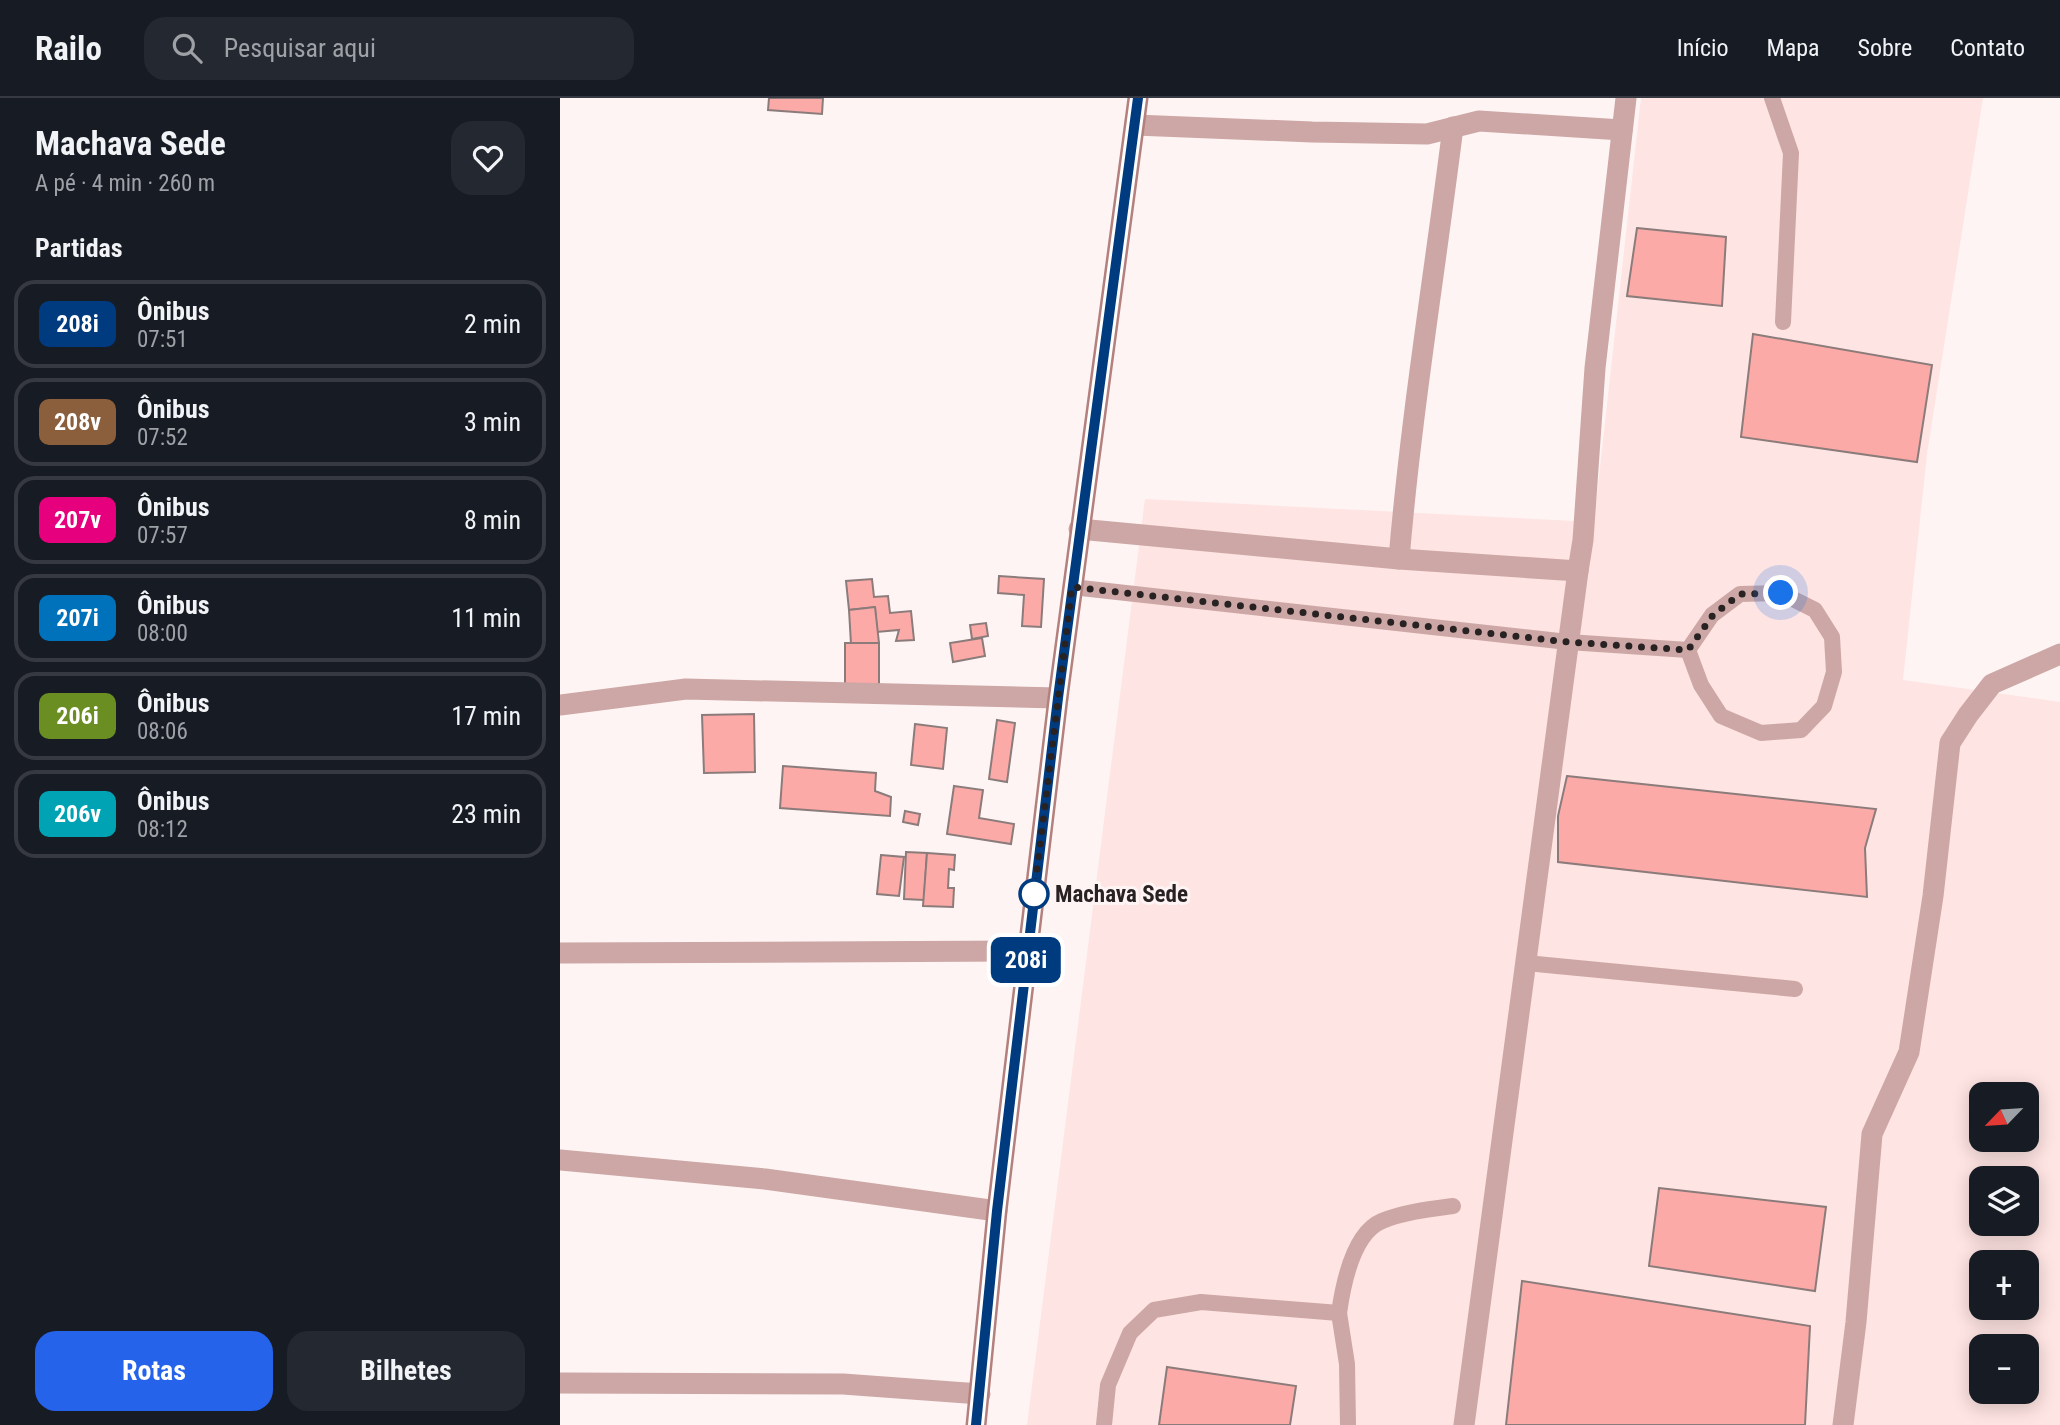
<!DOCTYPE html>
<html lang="pt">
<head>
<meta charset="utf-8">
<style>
	body { margin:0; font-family:"Roboto Condensed",sans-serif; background:#242831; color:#f1f3f6; height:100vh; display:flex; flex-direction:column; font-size:26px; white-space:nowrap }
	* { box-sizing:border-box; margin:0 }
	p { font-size:23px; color:#9ea1a6 }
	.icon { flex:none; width:38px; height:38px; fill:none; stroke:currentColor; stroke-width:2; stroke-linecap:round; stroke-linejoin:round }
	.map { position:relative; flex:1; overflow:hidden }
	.panel { display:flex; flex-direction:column; background:#171b24; width:560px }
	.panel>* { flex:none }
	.badge { padding:0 14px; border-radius:10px; font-size:24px; line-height:46px }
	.needle { width:46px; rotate:245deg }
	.buttons { position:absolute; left:1409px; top:984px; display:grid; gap:14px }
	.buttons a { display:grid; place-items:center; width:70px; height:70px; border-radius:14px; background:#171b24; box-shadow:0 4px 18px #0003; font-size:35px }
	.you { position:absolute; width:35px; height:35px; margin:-18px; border:5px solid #fff; border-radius:50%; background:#1a73e8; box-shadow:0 0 0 10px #1a73e833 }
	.map>.badge { position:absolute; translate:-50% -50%; box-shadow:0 0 0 4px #fff }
	h2 { padding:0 35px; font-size:26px; line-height:63px }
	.round { display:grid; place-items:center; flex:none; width:74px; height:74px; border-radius:21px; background:#242831 }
	.head { display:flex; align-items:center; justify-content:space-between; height:119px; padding:0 35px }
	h1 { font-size:33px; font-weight:700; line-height:52px }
	.action { display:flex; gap:14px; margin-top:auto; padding:14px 35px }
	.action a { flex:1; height:80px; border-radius:21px; background:#2563eb; color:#fff; font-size:28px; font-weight:700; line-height:80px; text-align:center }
	.action a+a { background:#242831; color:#f1f3f6 }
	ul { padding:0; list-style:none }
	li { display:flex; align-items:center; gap:21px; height:88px; margin:0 14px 10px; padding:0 21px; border:4px solid #363941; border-radius:21px }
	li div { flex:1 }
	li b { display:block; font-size:26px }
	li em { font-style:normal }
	li .badge { min-width:77px; font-weight:700; text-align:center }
	header { display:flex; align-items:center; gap:42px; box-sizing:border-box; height:98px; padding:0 35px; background:#171b24; border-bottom:2px solid #363941 }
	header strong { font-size:33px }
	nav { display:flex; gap:38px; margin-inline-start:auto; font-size:24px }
	.search { width:490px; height:63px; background:#242831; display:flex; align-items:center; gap:18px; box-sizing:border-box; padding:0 24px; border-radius:21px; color:#9ea1a6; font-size:26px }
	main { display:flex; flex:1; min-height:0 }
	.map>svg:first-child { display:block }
</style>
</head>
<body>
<header>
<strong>Railo</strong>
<div class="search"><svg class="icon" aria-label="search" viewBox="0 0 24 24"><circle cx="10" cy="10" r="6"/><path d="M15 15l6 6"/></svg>Pesquisar aqui</div>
<nav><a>Início</a><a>Mapa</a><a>Sobre</a><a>Contato</a></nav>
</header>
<main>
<section class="panel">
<div class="head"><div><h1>Machava Sede</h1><p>A pé · 4 min · 260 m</p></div><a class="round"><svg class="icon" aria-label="heart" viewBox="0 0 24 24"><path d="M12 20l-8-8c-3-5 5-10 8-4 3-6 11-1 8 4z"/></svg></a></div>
<h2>Partidas</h2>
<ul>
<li><span class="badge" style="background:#003b80;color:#fff">208i</span><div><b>Ônibus</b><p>07:51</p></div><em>2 min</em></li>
<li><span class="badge" style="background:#8b5e3c;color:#fff">208v</span><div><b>Ônibus</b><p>07:52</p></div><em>3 min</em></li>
<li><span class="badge" style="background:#e6007e;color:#fff">207v</span><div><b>Ônibus</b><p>07:57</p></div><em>8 min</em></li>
<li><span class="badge" style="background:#0072bc;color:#fff">207i</span><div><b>Ônibus</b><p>08:00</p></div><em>11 min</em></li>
<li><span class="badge" style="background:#6b8e23;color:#fff">206i</span><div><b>Ônibus</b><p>08:06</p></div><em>17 min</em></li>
<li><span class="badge" style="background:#00a3b4;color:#fff">206v</span><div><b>Ônibus</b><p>08:12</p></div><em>23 min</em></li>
</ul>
<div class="action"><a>Rotas</a><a>Bilhetes</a></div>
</section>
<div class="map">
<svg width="1500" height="1327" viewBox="0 0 1500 1327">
	<rect width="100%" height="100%" fill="#fef4f3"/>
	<path fill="#fee4e2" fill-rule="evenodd" d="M1081 0H1423L1367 356 1343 582 1500 604V1327H467L585 401 1034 424ZM1421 996H1466V1041H1421ZM1421 1080H1466V1125H1421ZM1421 1164H1466V1209H1421ZM1421 1248H1466V1293H1421Z"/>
	<g fill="#fcaaa7" stroke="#8b7c7b" stroke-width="2">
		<path d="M209 0H263L262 16 208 12Z"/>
		<path d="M1077 130 1166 139 1162 208 1067 198Z"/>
		<path d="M1193 236 1372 267 1357 364 1181 339Z"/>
		<path d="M439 478 484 481 481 529 462 528 464 497 438 495Z"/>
		<path d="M312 481 314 499 328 498 330 515 351 513 354 542 336 543 339 532 317 534 315 509 289 512 286 483Z"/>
		<path d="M315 509 319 545 291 546 289 512Z"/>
		<path d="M426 525 428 538 412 541 410 527Z"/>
		<path d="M422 540 425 558 393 564 390 545Z"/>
		<path d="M285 545H319V586L285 587Z"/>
		<path d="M194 616 195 674 144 675 142 617Z"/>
		<path d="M437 622 455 625 447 684 429 681Z"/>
		<path d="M355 626 387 630 383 671 351 667Z"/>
		<path d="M223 668 316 675 315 693 331 699 330 718 220 710Z"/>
		<path d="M1007 678 1316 711 1305 750 1307 799 998 764V718Z"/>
		<path d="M394 688 423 692 419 720 454 726 451 746 387 736Z"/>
		<path d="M345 713 360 716 358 727 343 724Z"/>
		<path d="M346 754 367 755 364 802 344 801Z"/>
		<path d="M367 755 395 757 394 772 389 771 388 790H394L393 809 363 808Z"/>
		<path d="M321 757 344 759 339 798 317 796Z"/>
		<path d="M1099 1090 1266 1109 1255 1193 1089 1168Z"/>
		<path d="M962 1183 1250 1228 1245 1327H946Z"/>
		<path d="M607 1269 736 1288 730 1327H599Z"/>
	</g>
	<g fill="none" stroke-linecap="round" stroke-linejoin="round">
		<g stroke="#cca7a5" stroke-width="16">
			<path d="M1212 0 1231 55 1223 224"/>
			<path d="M512 489 1008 544 1128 552"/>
			<path d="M1221 495 1255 512 1272 539 1274 574 1264 608 1241 632 1201 635 1161 618 1141 587 1128 552 1152 517 1180 496Z"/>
			<path d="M966 865 1235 891"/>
			<path d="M779 1215 787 1266 788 1327"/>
			<path d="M544 1327 548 1287 570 1235 594 1212 641 1204 779 1215C783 1187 793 1135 822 1123 844 1114 870 1111 893 1108"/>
		</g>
		<g stroke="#cca7a5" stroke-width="21">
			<path d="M575 27 752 34 867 36 919 23 1062 32"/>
			<path d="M519 431 839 461 1018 473 1023 442 1035 270 1066 0"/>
			<path d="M839 461C851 317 875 173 893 29"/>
			<path d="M0 607 126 591 498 600"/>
			<path d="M0 855 467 853"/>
			<path d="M0 1062 205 1081 437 1113"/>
			<path d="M0 1285 283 1286 420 1296"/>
			<path d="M904 1327 1018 473"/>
			<path d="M1283 1327 1296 1224 1312 1036 1349 954 1373 798 1390 645 1408 617 1432 586 1500 556"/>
		</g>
		<path stroke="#b4807d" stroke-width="21" d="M416 1327 437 1113 498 600 578 0"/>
	</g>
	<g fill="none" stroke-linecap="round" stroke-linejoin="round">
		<defs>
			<path id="line" d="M416 1327 437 1113 498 600 578 0"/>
		</defs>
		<use href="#line" stroke="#fff" stroke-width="16"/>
		<use href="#line" stroke="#003b80" stroke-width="10"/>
		<path stroke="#282222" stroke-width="7" stroke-dasharray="0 12.6" d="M474 796 512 489 1008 544 1128 552 1153 517 1180 496 1221 495"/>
	</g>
	<circle fill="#fff" stroke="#003b80" stroke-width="3.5" cx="474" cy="796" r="14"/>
	<g text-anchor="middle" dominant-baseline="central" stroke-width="6" stroke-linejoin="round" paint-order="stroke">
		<g font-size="23" font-weight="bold" fill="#282222" stroke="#fef4f3" text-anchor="start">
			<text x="495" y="796">Machava Sede</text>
		</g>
	</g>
</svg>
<div class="buttons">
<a><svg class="needle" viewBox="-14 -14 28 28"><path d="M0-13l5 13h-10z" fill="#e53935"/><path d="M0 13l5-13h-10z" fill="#9ea1a6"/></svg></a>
<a><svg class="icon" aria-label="layers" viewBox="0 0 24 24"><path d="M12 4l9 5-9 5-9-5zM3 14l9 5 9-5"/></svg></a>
<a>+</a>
<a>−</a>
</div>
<div class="you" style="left:1221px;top:495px"></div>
<b class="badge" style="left:466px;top:862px;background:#003b80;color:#fff">208i</b>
</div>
</main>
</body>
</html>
